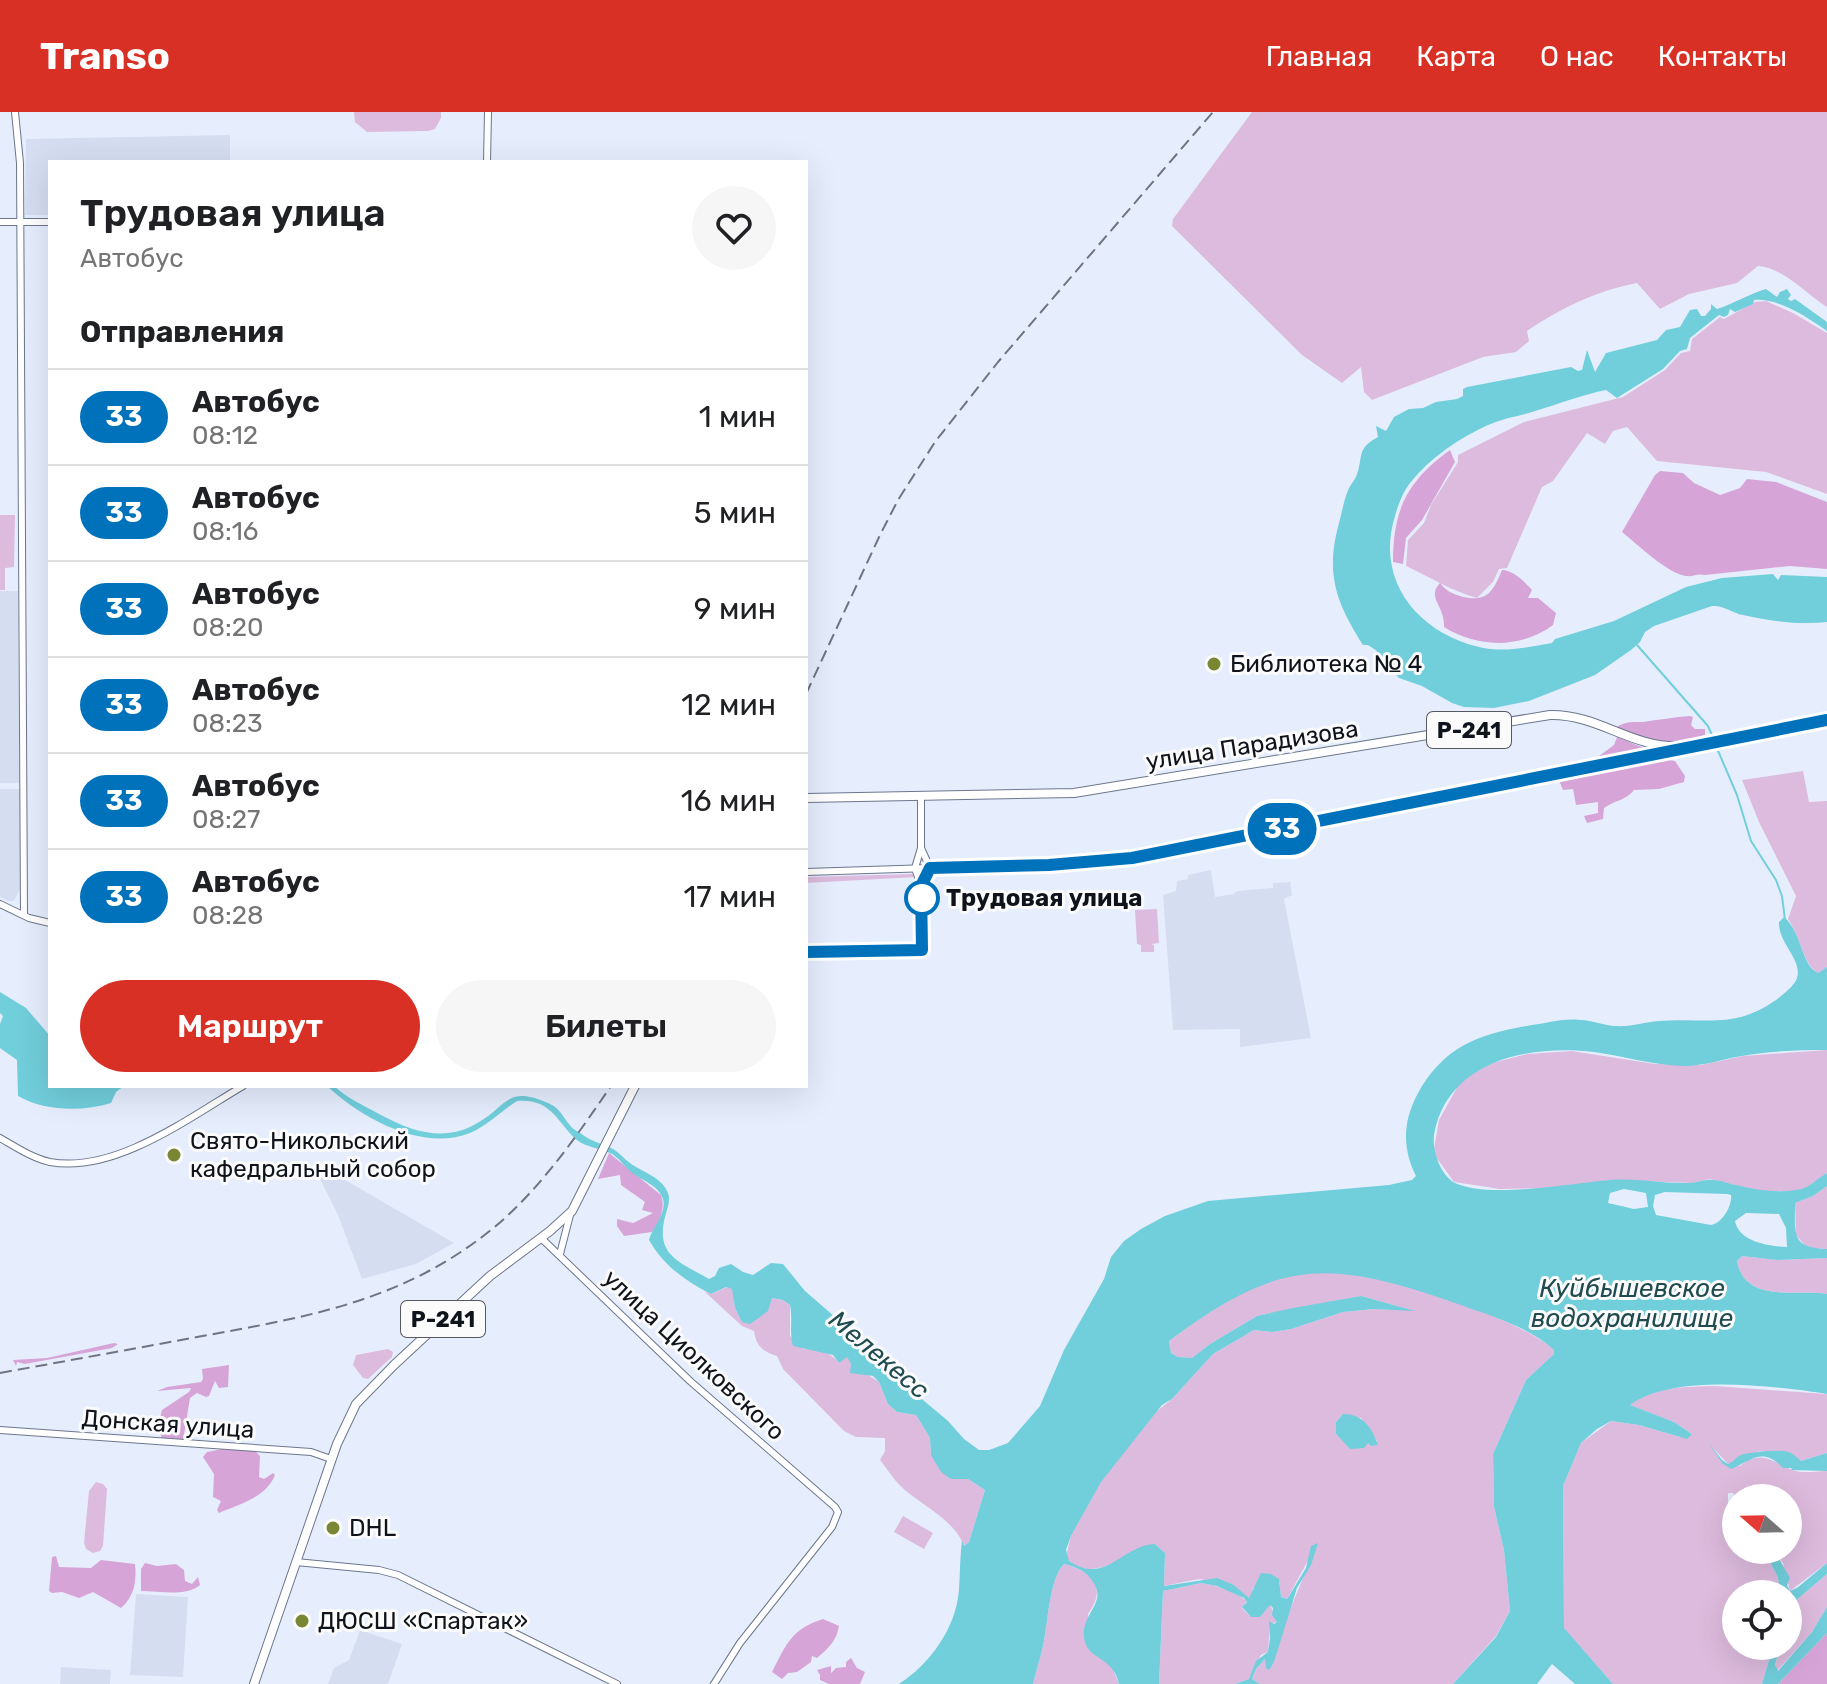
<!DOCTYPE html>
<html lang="ru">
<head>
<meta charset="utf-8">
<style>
	body { margin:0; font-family:Rubik,sans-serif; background:#f6f6f6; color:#202124; height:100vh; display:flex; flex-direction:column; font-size:30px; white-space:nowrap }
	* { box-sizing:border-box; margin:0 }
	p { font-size:26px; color:#757577 }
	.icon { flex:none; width:44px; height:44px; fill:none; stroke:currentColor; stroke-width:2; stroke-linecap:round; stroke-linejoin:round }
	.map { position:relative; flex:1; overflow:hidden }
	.sheet { position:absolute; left:48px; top:48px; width:760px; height:928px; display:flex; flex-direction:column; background:#fff; border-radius:0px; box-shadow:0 8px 32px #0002 }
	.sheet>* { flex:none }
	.badge { padding:0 16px; border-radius:26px; font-size:28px; line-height:52px }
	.needle { width:52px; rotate:290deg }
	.buttons { position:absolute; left:1722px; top:1372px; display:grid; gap:16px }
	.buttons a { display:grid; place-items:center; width:80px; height:80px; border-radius:50%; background:#fff; box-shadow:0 8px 32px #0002; font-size:40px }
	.map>.badge { position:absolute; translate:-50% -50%; box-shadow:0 0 0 4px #fff }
	h2 { padding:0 32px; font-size:30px; line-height:72px }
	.round { display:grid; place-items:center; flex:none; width:84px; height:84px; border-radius:42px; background:#f6f6f6 }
	.headline { display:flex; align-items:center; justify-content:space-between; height:136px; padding:0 32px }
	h1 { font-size:38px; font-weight:600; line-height:60px }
	.action { display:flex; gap:16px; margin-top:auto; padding:16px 32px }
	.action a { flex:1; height:92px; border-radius:48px; background:#d93025; color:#fff; font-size:32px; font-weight:600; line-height:92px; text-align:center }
	.action a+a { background:#f6f6f6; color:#202124 }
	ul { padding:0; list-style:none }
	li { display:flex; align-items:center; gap:24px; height:96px; padding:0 32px; border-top:2px solid #e0e0e0 }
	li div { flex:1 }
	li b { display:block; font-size:30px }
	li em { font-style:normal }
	li .badge { min-width:88px; font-weight:700; text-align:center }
	header { display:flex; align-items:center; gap:48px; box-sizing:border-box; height:112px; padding:0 40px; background:#d93025; color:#fff }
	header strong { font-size:38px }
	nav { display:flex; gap:44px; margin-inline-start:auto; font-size:28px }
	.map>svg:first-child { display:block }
</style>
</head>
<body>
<header>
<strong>Transo</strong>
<nav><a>Главная</a><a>Карта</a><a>О нас</a><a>Контакты</a></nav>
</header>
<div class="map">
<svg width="1827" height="1572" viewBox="0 0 1827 1572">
	<rect width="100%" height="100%" fill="#e6eefe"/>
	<g fill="#d5def1">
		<path d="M230 23V50H50V103H25L26 27Z"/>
		<path d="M0 479H18L19 671H0Z"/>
		<path d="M0 677H20V777L14 789H9L0 785Z"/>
		<path d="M1211 758 1215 785 1233 782 1237 779 1273 776V771L1290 770 1292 783 1284 787 1311 926 1240 935V917L1173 918 1163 783 1176 779 1177 769 1188 767V763Z"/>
		<path d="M317 1061H331L340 1065 454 1131 416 1152 362 1167 338 1103Z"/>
		<path d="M136 1482 188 1485 183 1565 130 1563Z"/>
		<path d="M360 1518 402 1532 388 1572H328L334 1556 349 1548Z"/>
		<path d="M61 1555 111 1558 110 1572H60Z"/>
	</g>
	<g fill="#ddbbde" fill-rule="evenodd">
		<path d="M354 0H441V6L435 17 428 19 367 20 355 10Z"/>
		<path d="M1252 0H1827V195C1805 181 1784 156 1758 154L1737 171 1689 182 1660 197 1637 171C1598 178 1561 196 1527 219L1529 229 1516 240 1483 245 1372 288 1364 280 1361 255 1342 271 1302 243 1172 114 1173 107Z"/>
		<path d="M1766 189 1793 201 1827 221V382L1766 360 1657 349 1627 315 1613 319 1605 332 1587 321 1553 369 1542 375 1507 456 1499 457 1493 470 1477 486C1451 479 1430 465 1406 454L1408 428 1424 411 1431 393 1458 350V343L1524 310 1623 285 1665 258 1681 241 1690 239 1692 227 1720 205 1724 207 1755 190Z"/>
		<path d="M0 403H15L14 455 5 456V478H0Z"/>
		<path d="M1803 659 1809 690 1827 689V855L1818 861C1804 854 1799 822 1788 807L1796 784 1759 710 1742 668Z"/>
		<path d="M915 762 917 765 806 771V765Z"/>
		<path d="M1157 797 1159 831 1151 832 1154 833V840H1141V833L1137 832 1135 798Z"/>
		<path d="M1827 938V1061L1805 1077 1794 1079H1759L1710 1067 1692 1071 1612 1068 1554 1076 1500 1077 1454 1070 1436 1045 1434 1037 1439 1008 1460 970 1474 960 1496 950 1527 942 1572 939 1655 952 1701 953 1743 944Z"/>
		<path d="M1827 1074V1137L1807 1136 1796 1123 1795 1091 1813 1084Z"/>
		<path d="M1742 1144 1777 1148 1827 1146V1182C1796 1177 1745 1192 1737 1149Z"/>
		<path d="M1301 1161C1318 1161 1335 1160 1351 1162 1399 1168 1519 1206 1554 1238V1242L1526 1268 1493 1342 1494 1395 1504 1438 1510 1499 1496 1524 1453 1572H1260L1252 1567 1256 1557 1266 1546V1556L1317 1432 1287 1487 1281 1485 1279 1467 1253 1476 1251 1485 1248 1486 1234 1473 1199 1467 1164 1474 1165 1441 1155 1432C1133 1442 1083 1475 1066 1444L1071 1424 1101 1369 1157 1299 1172 1287 1213 1242 1254 1218 1272 1220 1291 1217 1343 1200 1374 1197 1411 1198 1361 1184 1257 1204 1210 1232 1192 1246 1178 1245 1171 1241 1169 1229C1209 1199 1251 1170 1301 1161ZM1343 1302 1361 1306 1377 1329 1346 1332 1336 1322V1310Z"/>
		<path d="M727 1175 733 1177 735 1196 742 1210 772 1186 783 1188 790 1193V1224L804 1237C818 1237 831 1240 839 1251L847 1244 851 1252 879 1270 888 1292 897 1300 916 1303 930 1326 931 1343 951 1367H968L985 1378 969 1430 964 1434C955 1409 925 1395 905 1378 895 1370 888 1358 880 1348L885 1339V1326L856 1325 844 1319 783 1257 777 1244C763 1240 756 1234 754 1219L742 1214 704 1179 711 1182Z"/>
		<path d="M388 1237 393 1240 392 1245 368 1267 363 1266 353 1253 356 1243Z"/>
		<path d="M1715 1274 1827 1282V1341L1801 1349 1792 1342 1760 1339 1728 1352 1712 1335 1722 1351 1740 1354C1762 1336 1774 1351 1793 1358 1803 1362 1817 1359 1827 1359V1451L1790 1479 1783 1451 1774 1438H1788V1386H1736L1733 1381H1728V1397L1736 1404V1438H1764L1778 1466 1780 1482H1736V1534H1769V1548L1762 1572H1613L1564 1517 1563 1374 1581 1331 1611 1309 1639 1313 1680 1325 1692 1322 1674 1310 1629 1293C1659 1274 1681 1275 1715 1274Z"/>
		<path d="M96 1370 103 1372 107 1377 103 1434 100 1439 93 1441 86 1437 84 1431 89 1379Z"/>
		<path d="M903 1404 933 1421 924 1437 894 1420Z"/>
		<path d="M1064 1452C1092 1459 1108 1475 1088 1502L1093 1541 1111 1553 1119 1572H1033C1036 1559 1040 1547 1043 1534 1048 1513 1049 1466 1064 1452Z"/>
		<path d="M1827 1462V1495L1812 1520 1777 1559 1775 1553 1780 1534H1788L1789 1499 1794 1490Z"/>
		<path d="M1201 1471C1217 1473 1234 1479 1247 1489L1242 1496 1251 1505H1260L1270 1492 1277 1510 1270 1512 1268 1540 1261 1543 1249 1567 1235 1572H1159L1163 1479Z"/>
	</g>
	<g fill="#d7a4d8">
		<path d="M1450 338 1455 350 1422 408 1406 426 1403 452 1393 450C1393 398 1407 369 1450 338Z"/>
		<path d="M1660 359 1683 361 1694 371 1720 383 1740 376 1747 367 1776 370 1827 390V457L1790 454 1705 463C1697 461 1694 465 1686 464 1668 462 1637 432 1622 420L1655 363Z"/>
		<path d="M1502 458C1513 458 1525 470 1532 478L1528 486H1538L1556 501 1553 513C1521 537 1477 536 1444 515 1445 493 1426 486 1440 471 1446 479 1453 482 1463 485 1487 490 1493 480 1502 458Z"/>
		<path d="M1690 604 1693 605 1691 613 1695 617H1705V623C1676 635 1645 629 1618 617V614C1627 609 1634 610 1643 610 1658 608 1674 605 1690 604Z"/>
		<path d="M1617 625 1644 636V640L1591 650 1614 633Z"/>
		<path d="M1663 647 1675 649 1685 664 1684 670 1659 677 1634 678C1627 688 1613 689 1604 696L1603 707 1587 711 1584 704 1598 701V690L1576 693 1573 677 1563 678 1560 671 1562 665Z"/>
		<path d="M609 1041 661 1083C666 1096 660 1110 652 1120L624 1124 617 1114V1107L633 1111 653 1101 642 1098 645 1090 621 1073 620 1063 598 1067Z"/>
		<path d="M114 1231 118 1232 112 1236 25 1252 17 1250 16 1254 13 1248 47 1246Z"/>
		<path d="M229 1253 228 1275 219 1276 215 1269 209 1284 206 1285 197 1281 190 1286 183 1329 162 1327 158 1313 162 1298 189 1280 191 1276 157 1279 167 1275 201 1270 203 1267 202 1257Z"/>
		<path d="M223 1337 255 1339 260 1344 259 1365 264 1367 273 1361 275 1363C266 1386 239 1392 219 1401L217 1398 221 1389 213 1385 214 1362 203 1345 207 1340Z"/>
		<path d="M56 1444 59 1455 91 1456 101 1448 135 1452C137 1469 134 1485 121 1496L93 1480 79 1486 62 1480 52 1481 49 1479 52 1445Z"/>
		<path d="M145 1451 157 1454 176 1452 184 1458 185 1469 192 1472 198 1465 200 1473C186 1485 159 1479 141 1479V1457Z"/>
		<path d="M823 1507 839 1514C837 1528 828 1537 817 1546L812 1544 811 1550 797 1560 788 1561 782 1567 772 1560C786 1533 791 1517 823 1507Z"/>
		<path d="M1827 1521V1572H1778Z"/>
		<path d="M851 1546 857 1556 865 1560 860 1572H829L820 1568V1563L817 1558 831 1554V1561L836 1556 846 1555V1550Z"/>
	</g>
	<g fill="#71cedb" fill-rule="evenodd">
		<path d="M1766 177 1777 185 1780 180 1787 177 1791 183 1788 187 1791 189 1795 187 1827 210V219C1807 205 1779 186 1754 188L1753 192 1735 200 1730 197 1728 203 1724 205 1719 203 1690 226 1687 237 1680 239 1663 257 1617 286 1606 278C1581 283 1559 292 1535 299 1520 304 1503 306 1488 313 1459 326 1431 345 1410 371 1403 380 1398 393 1395 404 1375 468 1417 520 1479 535 1504 541 1528 535 1552 531L1555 527 1614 509 1686 475 1722 466 1773 462 1778 468 1781 463 1827 465V510C1798 513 1771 509 1743 503 1732 501 1724 493 1712 494L1654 514 1645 520 1640 530 1631 538 1595 563 1529 589 1494 596 1464 595 1452 591 1422 574 1399 566 1388 554 1373 553 1377 539 1368 533H1363C1336 490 1325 462 1339 411 1342 400 1344 387 1349 376 1351 372 1354 369 1356 365 1364 346 1355 337 1378 325L1376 314 1386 319 1394 305 1409 297 1423 296 1436 290 1457 287 1463 284V277L1467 275 1571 255 1578 259 1582 258 1587 238 1595 260 1606 241 1657 228 1666 218 1680 215 1690 198 1697 197 1701 204H1705L1711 197V192L1717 197C1733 192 1749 182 1766 177Z"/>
		<path d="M1784 805C1802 820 1801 853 1818 861L1827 855V938C1800 938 1769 939 1742 944 1722 947 1705 954 1683 954 1652 953 1624 944 1594 940 1529 932 1447 949 1434 1023 1432 1038 1440 1063 1455 1071 1489 1087 1572 1071 1611 1068 1637 1066 1663 1072 1689 1071 1697 1071 1705 1067 1713 1068 1721 1068 1729 1072 1736 1073 1756 1078 1776 1081 1796 1078 1809 1077 1816 1067 1827 1061V1074L1813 1084 1795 1091C1795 1122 1791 1136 1827 1137V1146L1777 1148 1742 1144 1737 1149C1745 1192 1796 1177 1827 1182V1282C1775 1274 1673 1261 1630 1293L1674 1310 1692 1322 1687 1327 1639 1313 1611 1309 1597 1317 1581 1331 1563 1374 1564 1516 1613 1572H1575L1552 1552 1537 1572H1453L1496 1525 1510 1499 1504 1438 1494 1395 1493 1342 1526 1268 1554 1242V1238C1528 1214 1488 1203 1455 1191 1328 1147 1279 1146 1169 1229L1171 1241 1178 1245 1192 1246 1210 1232 1257 1204 1293 1196 1361 1184 1415 1199 1374 1197 1343 1200 1291 1217 1272 1220 1254 1218 1213 1242 1172 1287 1162 1293 1101 1370 1071 1424 1066 1438 1069 1449C1106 1474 1122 1433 1155 1432L1165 1441 1164 1474 1217 1466 1234 1473 1249 1486 1261 1461 1271 1462 1279 1467 1281 1485 1287 1487 1306 1456 1311 1434 1318 1431 1311 1453 1297 1476 1274 1550 1269 1558 1266 1556 1265 1547 1256 1557 1252 1567 1260 1572H1235L1249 1567 1256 1549 1268 1540 1270 1526 1269 1509 1274 1512 1277 1510 1272 1503 1273 1496 1270 1493 1260 1505H1251L1242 1495 1247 1490 1244 1486 1217 1474 1201 1471 1163 1479 1159 1572H1119C1113 1545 1090 1548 1085 1530 1077 1502 1111 1492 1091 1467 1083 1457 1075 1455 1064 1452 1049 1466 1048 1513 1043 1534 1040 1547 1036 1559 1033 1572H899C930 1552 956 1516 959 1478 960 1461 960 1444 962 1428L964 1434 969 1430 985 1378 968 1367H951L941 1360 931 1343 930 1326 916 1303 897 1300 888 1292 879 1270 873 1264 850 1261 851 1252 847 1245 839 1251 833 1243 793 1234C789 1220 793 1207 790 1193L783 1188 772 1186 768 1199 750 1212 742 1210 735 1196 732 1177 726 1175 711 1182C684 1168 664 1154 649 1128 652 1115 667 1102 663 1087 659 1073 640 1068 630 1059 624 1054 619 1046 612 1042 601 1036 587 1036 577 1028 557 1011 552 986 517 989 501 999 487 1014 470 1021 422 1040 361 1006 327 974H334C348 987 365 994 381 1003 413 1020 446 1031 479 1010 506 994 507 975 543 989 560 995 560 1001 569 1012 572 1017 579 1020 583 1023 592 1030 601 1031 611 1036 618 1039 623 1046 630 1051 642 1060 662 1065 668 1081 671 1088 667 1097 665 1105 655 1144 680 1150 709 1167L715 1164 719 1156 731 1152 743 1160 753 1163 771 1151 783 1152 805 1179 894 1256 917 1283 948 1309 964 1327 979 1338H989L1008 1331 1040 1294 1064 1238 1104 1167 1111 1145 1124 1129 1141 1117 1165 1104 1208 1089 1389 1073 1412 1068 1416 1064C1402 1036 1403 1010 1417 983 1444 933 1480 922 1532 913 1548 911 1564 906 1580 908 1593 908 1604 914 1616 914 1631 915 1644 910 1659 909 1706 905 1733 918 1776 888 1783 882 1794 875 1797 866 1803 848 1778 831 1779 810ZM1624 1077 1646 1081 1648 1095 1634 1097 1608 1091 1610 1081ZM1665 1080 1727 1082 1731 1083C1732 1095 1722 1111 1711 1113L1656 1103 1653 1094 1655 1083ZM1746 1101 1779 1102 1786 1116 1787 1135C1768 1134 1739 1130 1735 1109Z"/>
		<path d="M0 880 26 896 50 924V974H124L116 980 111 991C82 1000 44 999 18 984L17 948 0 936V912L3 904 0 901Z"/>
		<path d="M1343 1302C1362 1302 1372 1315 1378 1333L1371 1334 1368 1331 1364 1336 1350 1337 1336 1322V1310Z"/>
		<path d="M1708 1330 1722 1348 1728 1352C1733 1350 1735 1347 1739 1344 1745 1340 1776 1338 1784 1339 1791 1340 1796 1344 1801 1349L1827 1341V1359L1792 1358 1791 1356H1783C1762 1334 1751 1349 1731 1357L1722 1351Z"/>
		<path d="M1764 1438H1774L1790 1466 1787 1473 1790 1479 1797 1476 1827 1451V1462L1794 1490 1788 1501V1482H1780L1778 1466Z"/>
		<path d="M1827 1495V1521L1778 1572H1762L1769 1548V1534H1780L1775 1553 1778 1559 1812 1520Z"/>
	</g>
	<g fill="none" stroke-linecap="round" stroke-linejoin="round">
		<g stroke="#71cedb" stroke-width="2">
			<path d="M1637 533 1708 614 1714 628"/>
			<path d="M1716 634 1737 683 1751 729 1776 768 1782 784 1785 808"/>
		</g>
		<defs>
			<g id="tertiary">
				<path d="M0 1026C16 1035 32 1046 50 1050 115 1062 190 1005 243 974"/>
				<path d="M541 1126 690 1269 835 1395 838 1400 832 1415 740 1531 714 1572"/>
				<path d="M560 1142 570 1103"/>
				<path d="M0 1318 311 1340 331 1347"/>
				<path d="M296 1450 379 1458 398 1463 617 1572"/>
			</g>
			<g id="secondary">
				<path d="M15 0 20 51 24 803"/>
				<path d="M487 50 488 0"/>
				<path d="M0 110H50"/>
				<path d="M921 685V736L915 756 921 774"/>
				<path d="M806 760 930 756 921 736"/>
				<path d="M0 792 29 806 50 811"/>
			</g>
			<g id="trunk">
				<path d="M806 686 1074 681 1550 603C1599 602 1632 637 1681 634"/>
				<path d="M806 840 922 838 921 774 930 756 1049 753 1132 746 1827 608"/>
				<path d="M254 1572 337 1332 356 1292 394 1253 490 1164 550 1119 572 1099 635 974"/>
			</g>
		</defs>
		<use href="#tertiary" stroke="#6c768d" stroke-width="8"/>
		<use href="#secondary" stroke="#6c768d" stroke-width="8"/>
		<use href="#trunk" stroke="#6c768d" stroke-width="10"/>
		<use href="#tertiary" stroke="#fff" stroke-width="6"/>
		<use href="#secondary" stroke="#fff" stroke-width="6"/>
		<use href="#trunk" stroke="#fff" stroke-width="8"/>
		<g stroke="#6f7480" stroke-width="2" stroke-dasharray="12 6" stroke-linecap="butt">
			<path d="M806 582 880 423 898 388 935 330 998 250 1213 0"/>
			<path d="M0 1261C66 1249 132 1237 197 1225 307 1205 401 1190 491 1118 539 1079 576 1025 611 974"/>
		</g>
	</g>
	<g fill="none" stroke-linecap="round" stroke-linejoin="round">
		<defs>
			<path id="line" d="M806 840 922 838 921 774 930 756 1049 753 1132 746 1827 608"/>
		</defs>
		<use href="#line" stroke="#fff" stroke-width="18"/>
		<use href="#line" stroke="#0072bc" stroke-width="12"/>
	</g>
	<g fill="#798633" stroke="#fbfbfb" stroke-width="3">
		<circle cx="1214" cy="552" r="8"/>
		<circle cx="174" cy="1043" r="8"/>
		<circle cx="333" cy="1416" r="8"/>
		<circle cx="302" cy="1509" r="8"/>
	</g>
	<circle fill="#fff" stroke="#0072bc" stroke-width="4" cx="922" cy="786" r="16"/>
	<g text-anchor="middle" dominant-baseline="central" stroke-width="6" stroke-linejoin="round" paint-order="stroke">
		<g fill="#fbfbfb" stroke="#56595e" stroke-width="2">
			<rect x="1427" y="600" width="84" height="36" rx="6"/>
			<rect x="401" y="1189" width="84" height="36" rx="6"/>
		</g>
		<g font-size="22" font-weight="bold" fill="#0f131b">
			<text x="1469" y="618">Р-241</text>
			<text x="443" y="1207">Р-241</text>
		</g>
		<g font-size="24" fill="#0f131b" stroke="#fbfbfb" text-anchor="start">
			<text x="1230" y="552">Библиотека № 4</text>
			<text x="190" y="1029">Свято-Никольский<tspan x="190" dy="28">кафедральный собор</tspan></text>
			<text x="349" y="1416">DHL</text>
			<text x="318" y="1509">ДЮСШ «Спартак»</text>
		</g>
		<g font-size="24" fill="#0f131b" stroke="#fbfbfb">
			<text transform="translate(1252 633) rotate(-9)">улица Парадизова</text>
			<text transform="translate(694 1243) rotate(43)">улица Циолковского</text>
			<text transform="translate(168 1312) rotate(4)">Донская улица</text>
		</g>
		<g font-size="24" font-weight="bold" fill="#0f131b" stroke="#fbfbfb" text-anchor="start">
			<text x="946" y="786">Трудовая улица</text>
		</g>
		<g font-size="26" font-style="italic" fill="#204b50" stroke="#fbfbfb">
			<text x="1632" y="1176">Куйбышевское<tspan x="1632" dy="30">водохранилище</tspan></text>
			<text transform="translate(879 1243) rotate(40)">Мелекесс</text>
		</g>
	</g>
</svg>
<div class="buttons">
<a><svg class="needle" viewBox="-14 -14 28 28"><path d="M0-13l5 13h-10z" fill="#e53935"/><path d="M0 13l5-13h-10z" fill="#757577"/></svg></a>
<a><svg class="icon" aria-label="locate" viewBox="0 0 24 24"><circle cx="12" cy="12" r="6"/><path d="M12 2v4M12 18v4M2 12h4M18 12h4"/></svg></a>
</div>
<b class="badge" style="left:1282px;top:717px;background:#0072bc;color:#fff">33</b>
<section class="sheet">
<div class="headline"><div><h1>Трудовая улица</h1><p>Автобус</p></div><a class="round"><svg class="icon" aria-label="heart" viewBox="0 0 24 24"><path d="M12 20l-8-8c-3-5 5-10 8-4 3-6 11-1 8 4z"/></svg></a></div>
<h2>Отправления</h2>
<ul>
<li><span class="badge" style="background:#0072bc;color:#fff">33</span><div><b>Автобус</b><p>08:12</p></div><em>1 мин</em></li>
<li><span class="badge" style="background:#0072bc;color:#fff">33</span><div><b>Автобус</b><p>08:16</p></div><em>5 мин</em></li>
<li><span class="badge" style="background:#0072bc;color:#fff">33</span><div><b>Автобус</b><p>08:20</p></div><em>9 мин</em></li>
<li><span class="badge" style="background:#0072bc;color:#fff">33</span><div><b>Автобус</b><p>08:23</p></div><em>12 мин</em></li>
<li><span class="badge" style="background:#0072bc;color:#fff">33</span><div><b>Автобус</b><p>08:27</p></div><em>16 мин</em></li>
<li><span class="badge" style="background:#0072bc;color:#fff">33</span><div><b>Автобус</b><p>08:28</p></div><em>17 мин</em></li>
</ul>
<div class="action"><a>Маршрут</a><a>Билеты</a></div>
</section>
</div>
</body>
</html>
